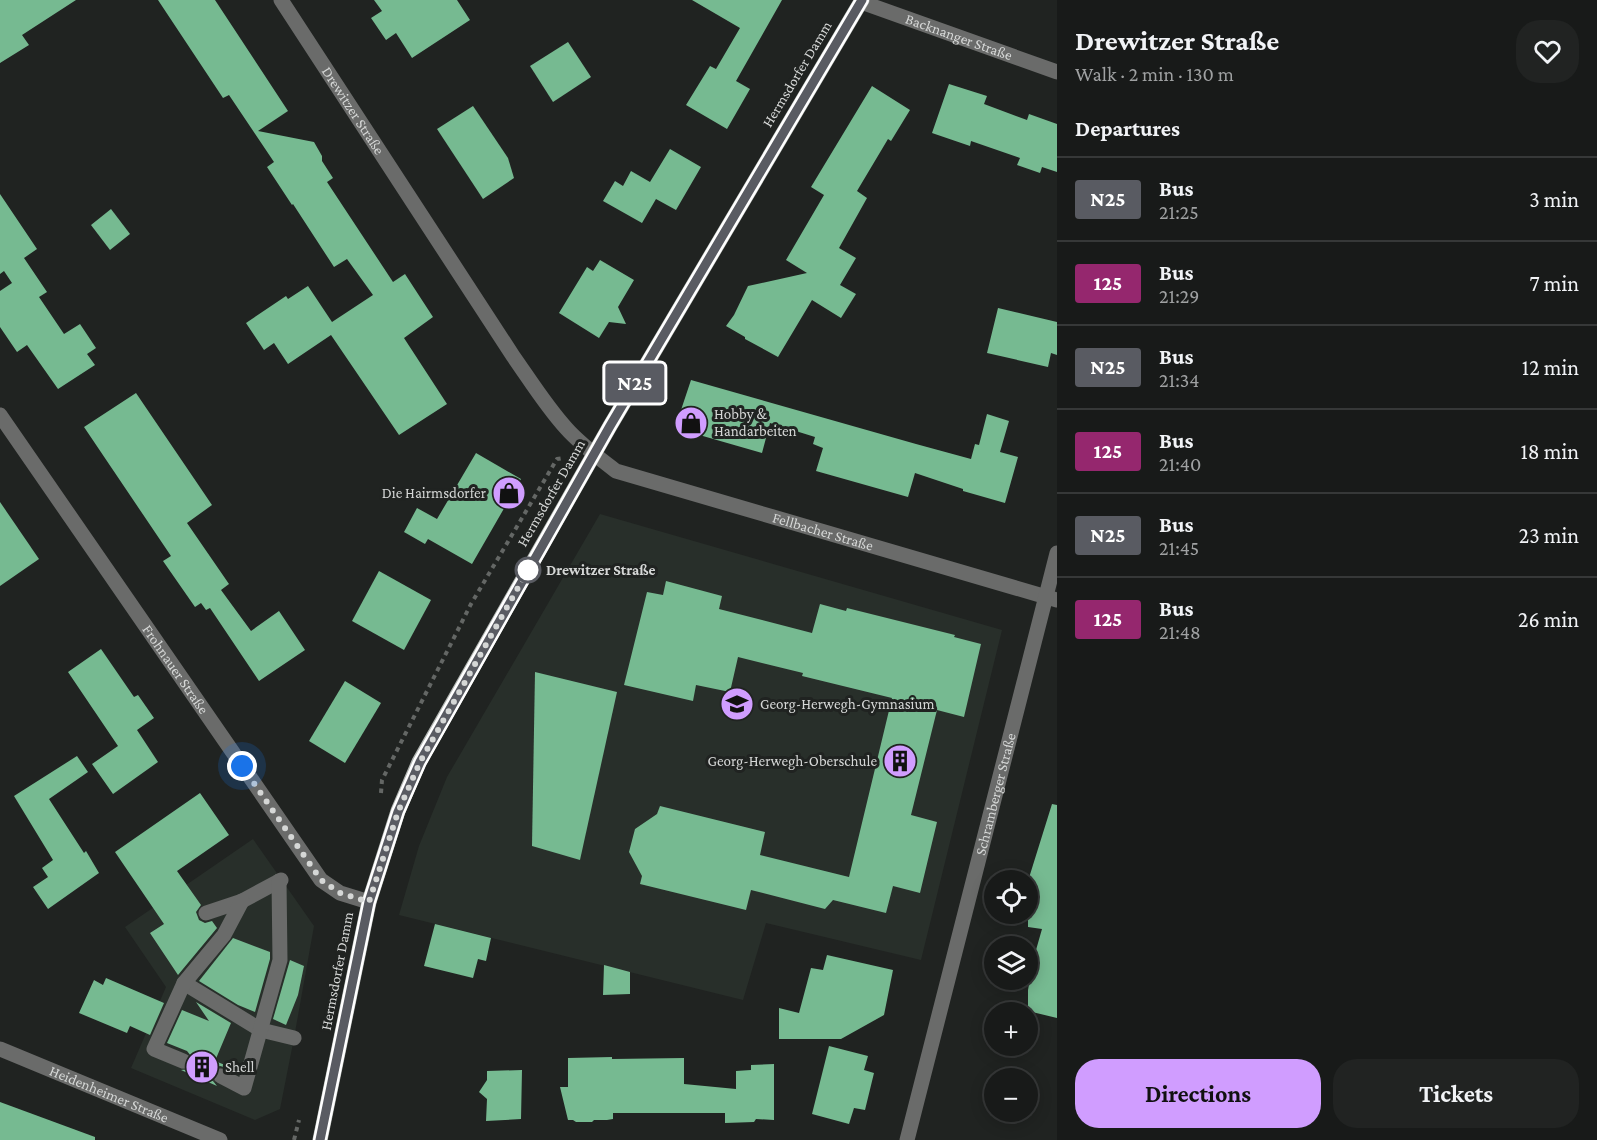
<!DOCTYPE html>
<html lang="en">
<head>
<meta charset="utf-8">
<style>
	body { margin:0; font-family:"Crimson Pro",serif; background:#212322; color:#f1f3f6; height:100vh; display:flex; flex-direction:column; font-size:22px; white-space:nowrap }
	* { box-sizing:border-box; margin:0 }
	p { font-size:20px; color:#9fa1a2 }
	.icon { flex:none; width:33px; height:33px; fill:none; stroke:currentColor; stroke-width:2; stroke-linecap:round; stroke-linejoin:round }
	.map { position:relative; flex:1; overflow:hidden }
	.drawer { display:flex; flex-direction:column; background:#181a19; width:540px }
	.drawer>* { flex:none }
	.badge { padding:0 12px; border-radius:4px; font-size:21px; line-height:39px }
	.buttons { position:absolute; left:984px; top:870px; display:grid; gap:12px }
	.buttons a { display:grid; place-items:center; width:54px; height:54px; border-radius:50%; background:#181a19; box-shadow:0 3px 15px #0003,0 0 0 2px #363838; font-size:30px }
	.you { position:absolute; width:30px; height:30px; margin:-15px; border:4px solid #fff; border-radius:50%; background:#1a73e8; box-shadow:0 0 0 9px #1a73e833 }
	.map>.badge { position:absolute; translate:-50% -50%; box-shadow:0 0 0 3px #fff }
	h2 { padding:0 18px; font-size:22px; line-height:54px }
	.round { display:grid; place-items:center; flex:none; width:63px; height:63px; border-radius:24px; background:#212322 }
	.summary { display:flex; align-items:center; justify-content:space-between; height:102px; padding:0 18px }
	h1 { font-size:28px; font-weight:700; line-height:45px }
	.action { display:flex; gap:12px; margin-top:auto; padding:12px 18px }
	.action a { flex:1; height:69px; border-radius:24px; background:#d09dff; color:#111; font-size:24px; font-weight:700; line-height:69px; text-align:center }
	.action a+a { background:#212322; color:#f1f3f6 }
	ul { padding:0; list-style:none }
	li { display:flex; align-items:center; gap:18px; height:84px; padding:0 18px; border-top:2px solid #363838 }
	li div { flex:1 }
	li b { display:block; font-size:22px }
	li em { font-style:normal }
	li .badge { min-width:66px; font-weight:700; text-align:center }
	main { display:flex; flex:1; min-height:0 }
	.map>svg:first-child { display:block }
</style>
</head>
<body>
<main>
<div class="map">
<svg width="1057" height="1140" viewBox="0 0 1057 1140">
	<rect width="100%" height="100%" fill="#202321"/>
	<g fill="#282f2a">
		<path d="M600 514 1002 630 921 960 766 923 743 1000 399 915 419 846 447 777Z"/>
		<path d="M253 839 314 926 294 1038 280 1109 255 1120 131 1068 166 987 125 927Z"/>
	</g>
	<g fill="#76ba91">
		<path d="M0 0H76L22 35 29 45 0 63Z"/>
		<path d="M158 0H215L288 111 258 131 314 142 322 156V161L333 178 327 182 393 282 405 274 433 317 404 338 447 404 399 435 331 335 288 364 274 343 264 350 246 323 286 296 288 299 308 286 332 322 373 295 347 259 334 267 293 204 292 205 267 167 274 162 229 95 223 98Z"/>
		<path d="M374 0H457L470 20 412 58 396 33 386 40 371 18 382 11Z"/>
		<path d="M692 0H782L736 81 750 89 727 129 686 105 710 66 716 69 740 28Z"/>
		<path d="M568 42 591 77 553 102 530 66Z"/>
		<path d="M949 84 987 96 984 104 1027 120 1029 114 1057 124V172L1042 167 1040 173 1017 165 1020 158 971 141 970 146 932 133Z"/>
		<path d="M872 86 910 110 891 141 888 139 857 191 867 198 839 248 856 258 840 285 856 294 841 318 812 300 778 357 745 339V337L726 326 734 315 748 286 807 273 786 260 824 195 811 187Z"/>
		<path d="M473 106 508 158 514 178 483 199 437 129Z"/>
		<path d="M670 149 701 167 676 210 656 199 642 223 603 201 615 181 623 186 631 171 650 182Z"/>
		<path d="M0 194 37 249 24 258 47 292 39 297 64 334 80 324 96 348 87 354 95 365 58 389 27 345 17 352 0 327V291L12 283 4 271 0 274Z"/>
		<path d="M111 209 130 234 110 250 91 225Z"/>
		<path d="M600 260 634 280 618 307 626 324 609 322 599 338 559 313 587 267 593 271Z"/>
		<path d="M998 308 1057 322V355L1051 353 1048 367 987 353Z"/>
		<path d="M691 380 916 444 971 459 975 444 979 445 987 414 1009 421 1000 452 1018 457 1005 503 963 491V489L915 473 908 497 816 471 823 448 813 444 815 437 770 423 762 453 675 428Z"/>
		<path d="M136 393 212 505 187 523 229 584 221 590 251 631 279 611 305 650 259 681 210 608 206 610 201 603 195 607 163 561 171 556 84 427Z"/>
		<path d="M476 453 521 479 472 564 428 539 425 544 404 532 417 508 437 519Z"/>
		<path d="M0 502 39 559 0 586Z"/>
		<path d="M379 571 431 600 404 650 352 621Z"/>
		<path d="M666 581 722 596 719 609 812 633 820 604 846 611 847 608 955 635 954 637 981 644 964 717 937 710 911 815 937 822 920 893 893 886 886 913 833 900 825 909 751 890 746 910 640 884 642 876 629 852 635 829 657 814 660 806 765 832 760 855 849 877 892 698 802 676 803 673 738 657 730 692 696 685 693 701 624 685 647 592 663 595Z"/>
		<path d="M101 649 134 697 138 695 154 718 137 730 158 762 113 794 92 764 118 746 68 672Z"/>
		<path d="M535 672 617 692 580 860 532 846Z"/>
		<path d="M345 681 381 703 345 763 309 741Z"/>
		<path d="M77 756 88 772 49 799 84 853 86 851 99 873 48 909 33 887 48 877 42 868 53 860 14 796Z"/>
		<path d="M200 793 229 835 177 871 201 905 196 912 199 920 205 923 212 921 217 928 178 975 150 933 164 924 115 852Z"/>
		<path d="M1052 804 1057 805V1018L1028 1011V990L1034 957 1042 929 1028 927V881Z"/>
		<path d="M435 924 491 938 486 961 478 959 473 978 424 966Z"/>
		<path d="M233 938 270 952V959L255 1012 238 1005 199 981Z"/>
		<path d="M827 955 893 970 884 1015 841 1039H779V1008L799 1013 811 968 823 970Z"/>
		<path d="M290 960 304 966 298 995 286 1025 273 1019Z"/>
		<path d="M604 965 630 972V994L603 995Z"/>
		<path d="M106 978 164 1003 150 1035 130 1026 127 1033 79 1013 94 980 103 985Z"/>
		<path d="M196 1002 231 1023 215 1061 225 1065 224 1067 220 1066 215 1068 211 1076 213 1081 217 1086 181 1070 188 1069 192 1065 193 1060 191 1056 187 1051 167 1043 182 1010 209 1021Z"/>
		<path d="M829 1046 868 1056 864 1070 874 1073 865 1110 854 1108 849 1124 812 1114Z"/>
		<path d="M612 1057V1059L684 1058V1084L736 1089V1071L751 1070V1065L774 1064V1120L756 1119 754 1122 725 1123V1113H613V1119L607 1120H594L592 1122H576L573 1120H568L560 1087H568V1058Z"/>
		<path d="M522 1070 521 1119 486 1121 487 1099 479 1092 487 1080V1071Z"/>
		<path d="M0 1102 95 1137V1140H0Z"/>
	</g>
	<g fill="none" stroke-linecap="round" stroke-linejoin="round">
		<path stroke="#3b3e3c" stroke-width="15" stroke-dasharray="15 8" stroke-linecap="butt" d="M183 1061 221 1076"/>
		<g stroke="#646765" stroke-width="4" stroke-dasharray="4.5 4.5" stroke-linecap="butt">
			<path d="M381 793 382 780 471 604 557 459 564 458"/>
			<path d="M294 1140 299 1120"/>
		</g>
		<g stroke="#6a6b6a" stroke-width="15">
			<path id="s1" d="M281 0 513 356C530 380 546 406 566 428 580 444 599 458 616 471L1057 600"/>
			<path id="s2" d="M861 2 1057 72"/>
			<path id="s3" d="M0 415 321 880 340 893 369 902"/>
			<path d="M206 913 242 901 281 880"/>
			<path d="M184 983 261 1030 294 1038"/>
			<path id="s4" d="M0 1049 220 1140"/>
			<path d="M183 1061 154 1049 184 983 224 935 242 901"/>
			<path d="M221 1076 244 1088 280 960 279 881"/>
			<path id="s5" d="M907 1140 1057 553"/>
		</g>
		<path stroke="#b2b6b3" stroke-width="15" d="M320 1140 369 902 398 811 419 762 610 426 862 0"/>
	</g>
	<g fill="none" stroke-linecap="round" stroke-linejoin="round">
		<defs>
			<path id="line" d="M320 1140 369 902 398 812 420 762 610 426 862 0"/>
		</defs>
		<use href="#line" stroke="#fff" stroke-width="14"/>
		<use href="#line" stroke="#595b62" stroke-width="9"/>
		<path stroke="#d5d7d6" stroke-width="6" stroke-dasharray="0 10.8" d="M242 766 321 880 340 893 369 902 398 812 420 762 528 570"/>
	</g>
	<defs>
		<symbol id="shop-disc" viewBox="-11 -11 22 22"><circle r="9.5" fill="#d09dff" stroke="#202321"/><path d="M-5-2.5h2.3a2.7 3.5 0 0 1 5.4 0H5L5.5 6h-11ZM-1.5-2.5h3a1.5 2.3 0 0 0-3 0Z" fill="#111"/></symbol>
		<symbol id="school-disc" viewBox="-11 -11 22 22"><circle r="9.5" fill="#d09dff" stroke="#202321"/><path d="M0-5L7-2L0 1L-7-2ZM-4 1L0 2.5L4 1V4Q0 6-4 4Z" fill="#111"/></symbol>
		<symbol id="building-disc" viewBox="-11 -11 22 22"><circle r="9.5" fill="#d09dff" stroke="#202321"/><path d="M-4-6H4V6H1V3H-1V6H-4ZM-2.5-4.3h1.7v1.8h-1.7ZM.8-4.3h1.7v1.8H.8ZM-2.5-1h1.7V.8h-1.7ZM.8-1h1.7V.8H.8Z" fill="#111"/></symbol>
	</defs>
	<g fill-rule="evenodd">
		<use href="#shop-disc" x="672" y="404" width="38" height="38"/>
		<use href="#shop-disc" x="490" y="474" width="38" height="38"/>
		<use href="#school-disc" x="718" y="685" width="38" height="38"/>
		<use href="#building-disc" x="881" y="742" width="38" height="38"/>
		<use href="#building-disc" x="183" y="1048" width="38" height="38"/>
	</g>
	<circle fill="#fff" stroke="#595b62" stroke-width="3" cx="528" cy="570" r="12"/>
	<g text-anchor="middle" dominant-baseline="central" stroke-width="6" stroke-linejoin="round" paint-order="stroke">
		<g font-size="15" fill="#d5d7d6" stroke="#202321">
			<text stroke="none"><textPath href="#s2" startOffset="104">Backnanger Straße</textPath></text>
			<text transform="translate(797 74) rotate(-59)">Hermsdorfer Damm</text>
			<text stroke="none"><textPath href="#s1" startOffset="132">Drewitzer Straße</textPath></text>
			<text transform="translate(551 493) rotate(-60)">Hermsdorfer Damm</text>
			<text stroke="none"><textPath href="#s1" startOffset="796">Fellbacher Straße</textPath></text>
			<text stroke="none"><textPath href="#s3" startOffset="309">Frohnauer Straße</textPath></text>
			<text stroke="none"><textPath href="#s5" startOffset="357">Schramberger Straße</textPath></text>
			<text transform="translate(337 971) rotate(-79)">Hermsdorfer Damm</text>
			<text stroke="none"><textPath href="#s4" startOffset="118">Heidenheimer Straße</textPath></text>
		</g>
		<g font-size="15" fill="#d5d7d6" stroke="#202321" text-anchor="start">
			<text x="714" y="414">Hobby &amp;<tspan x="714" dy="17">Handarbeiten</tspan></text>
			<text x="486" y="493" text-anchor="end">Die Hairmsdorfer</text>
			<text x="760" y="704">Georg-Herwegh-Gymnasium</text>
			<text x="877" y="761" text-anchor="end">Georg-Herwegh-Oberschule</text>
			<text x="225" y="1067">Shell</text>
		</g>
		<g font-size="15" font-weight="bold" fill="#d5d7d6" stroke="#202321" text-anchor="start">
			<text x="546" y="570">Drewitzer Straße</text>
		</g>
	</g>
</svg>
<div class="buttons">
<a><svg class="icon" aria-label="locate" viewBox="0 0 24 24"><circle cx="12" cy="12" r="6"/><path d="M12 2v4M12 18v4M2 12h4M18 12h4"/></svg></a>
<a><svg class="icon" aria-label="layers" viewBox="0 0 24 24"><path d="M12 4l9 5-9 5-9-5zM3 14l9 5 9-5"/></svg></a>
<a>+</a>
<a>−</a>
</div>
<div class="you" style="left:242px;top:766px"></div>
<b class="badge" style="left:635px;top:383px;background:#595b62;color:#fff">N25</b>
</div>
<section class="drawer">
<div class="summary"><div><h1>Drewitzer Straße</h1><p>Walk · 2 min · 130 m</p></div><a class="round"><svg class="icon" aria-label="heart" viewBox="0 0 24 24"><path d="M12 20l-8-8c-3-5 5-10 8-4 3-6 11-1 8 4z"/></svg></a></div>
<h2>Departures</h2>
<ul>
<li><span class="badge" style="background:#595b62;color:#fff">N25</span><div><b>Bus</b><p>21:25</p></div><em>3 min</em></li>
<li><span class="badge" style="background:#95276e;color:#fff">125</span><div><b>Bus</b><p>21:29</p></div><em>7 min</em></li>
<li><span class="badge" style="background:#595b62;color:#fff">N25</span><div><b>Bus</b><p>21:34</p></div><em>12 min</em></li>
<li><span class="badge" style="background:#95276e;color:#fff">125</span><div><b>Bus</b><p>21:40</p></div><em>18 min</em></li>
<li><span class="badge" style="background:#595b62;color:#fff">N25</span><div><b>Bus</b><p>21:45</p></div><em>23 min</em></li>
<li><span class="badge" style="background:#95276e;color:#fff">125</span><div><b>Bus</b><p>21:48</p></div><em>26 min</em></li>
</ul>
<div class="action"><a>Directions</a><a>Tickets</a></div>
</section>
</main>
</body>
</html>
